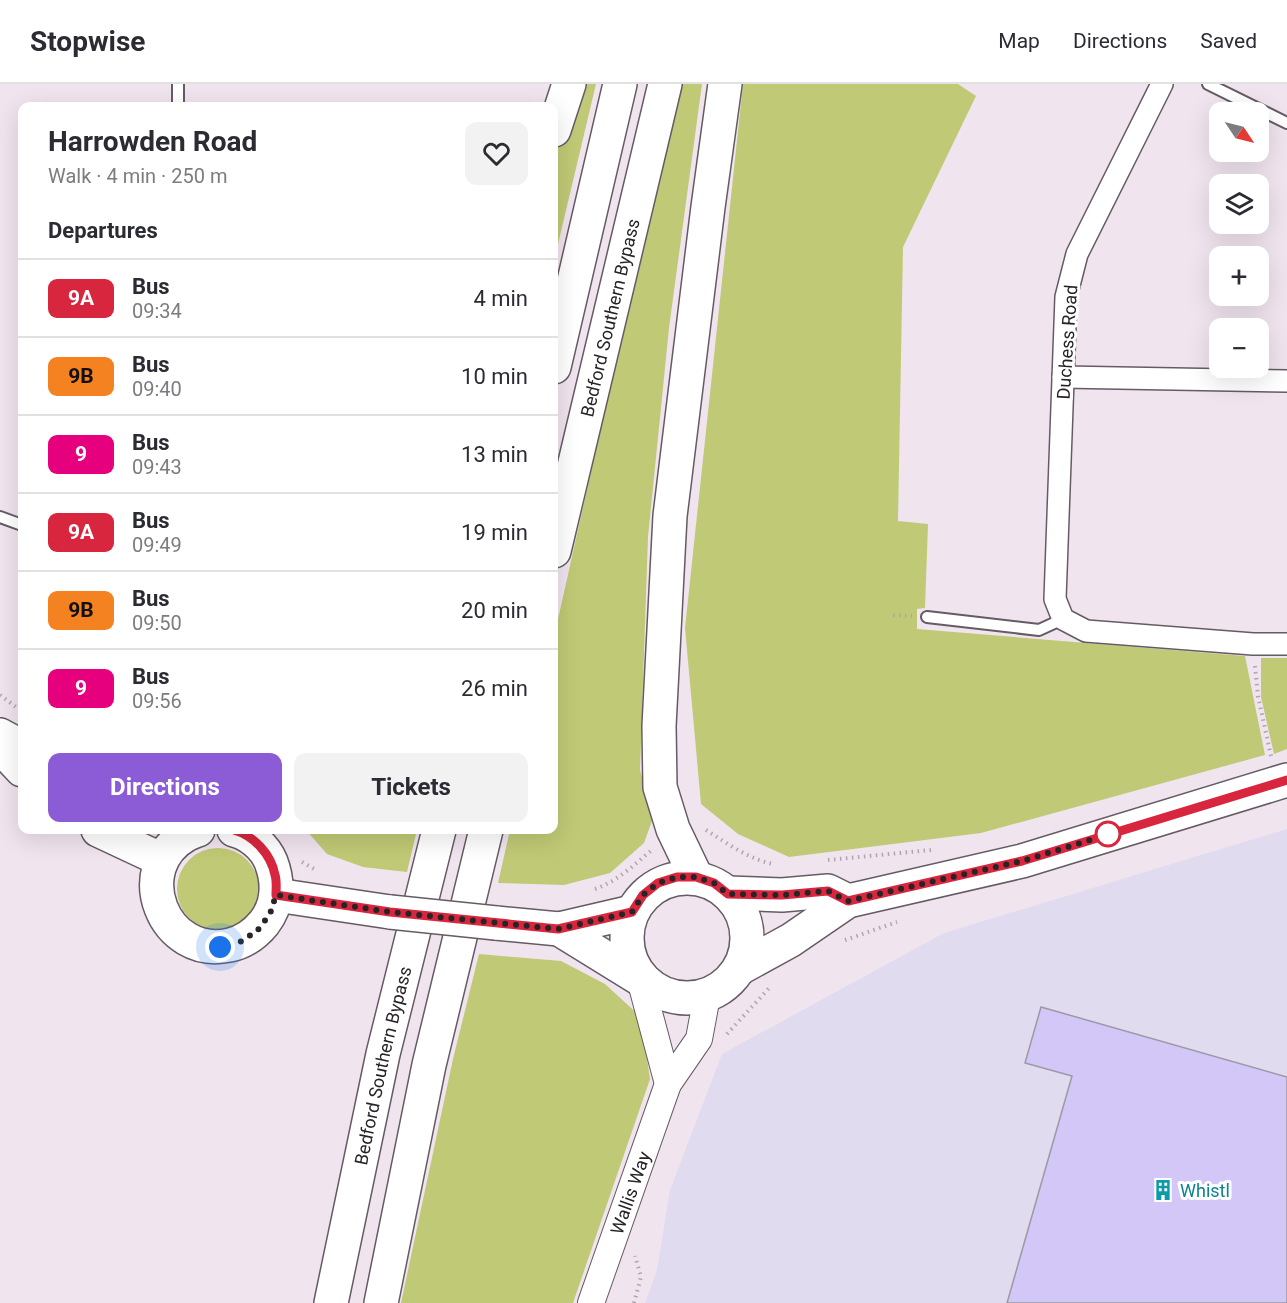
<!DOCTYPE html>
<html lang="en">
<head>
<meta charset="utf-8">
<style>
	body { margin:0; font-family:Roboto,sans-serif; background:#f2f2f3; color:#2b2b33; height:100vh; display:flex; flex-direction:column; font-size:22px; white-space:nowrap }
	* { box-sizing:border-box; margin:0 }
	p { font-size:20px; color:#7c7c81 }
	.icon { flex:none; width:33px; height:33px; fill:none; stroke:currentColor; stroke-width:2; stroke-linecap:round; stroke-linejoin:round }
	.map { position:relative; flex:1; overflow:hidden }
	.details { position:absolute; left:18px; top:18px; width:540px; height:732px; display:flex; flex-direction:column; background:#fff; border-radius:12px; box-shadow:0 6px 24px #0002 }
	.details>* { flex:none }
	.badge { padding:0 12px; border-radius:9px; font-size:21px; line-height:39px }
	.needle { width:39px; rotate:125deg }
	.buttons { position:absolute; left:1209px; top:18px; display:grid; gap:12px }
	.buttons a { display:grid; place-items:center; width:60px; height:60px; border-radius:12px; background:#fff; box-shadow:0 6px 24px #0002; font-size:30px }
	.you { position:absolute; width:30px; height:30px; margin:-15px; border:4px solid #fff; border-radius:50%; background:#1a73e8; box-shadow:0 0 0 9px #1a73e833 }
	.map>.badge { position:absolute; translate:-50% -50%; box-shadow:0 0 0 3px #fff }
	h2 { padding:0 30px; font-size:22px; line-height:54px }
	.round { display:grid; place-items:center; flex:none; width:63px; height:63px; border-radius:12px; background:#f2f2f3 }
	.headline { display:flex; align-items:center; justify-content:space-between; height:102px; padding:0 30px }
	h1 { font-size:28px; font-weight:700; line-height:45px }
	.button { display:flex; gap:12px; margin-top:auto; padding:12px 30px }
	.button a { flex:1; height:69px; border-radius:12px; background:#8b5cd6; color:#fff; font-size:24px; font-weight:700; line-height:69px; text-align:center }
	.button a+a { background:#f2f2f3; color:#2b2b33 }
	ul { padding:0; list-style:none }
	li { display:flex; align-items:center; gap:18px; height:78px; padding:0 30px; border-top:2px solid #e1e1e2 }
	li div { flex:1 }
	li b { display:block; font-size:22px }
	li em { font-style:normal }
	li .badge { min-width:66px; font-weight:700; text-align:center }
	header { display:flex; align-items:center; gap:36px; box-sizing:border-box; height:84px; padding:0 30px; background:#fff; border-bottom:2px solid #e1e1e2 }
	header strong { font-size:28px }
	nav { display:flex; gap:33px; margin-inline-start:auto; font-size:21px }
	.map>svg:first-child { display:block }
</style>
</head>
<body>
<header>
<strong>Stopwise</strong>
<nav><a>Map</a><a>Directions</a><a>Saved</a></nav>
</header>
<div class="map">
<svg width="1287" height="1219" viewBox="0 0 1287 1219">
	<rect width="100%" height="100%" fill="#f0e4ef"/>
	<path fill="#e1dbf0" d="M1287 745V1219H645L657 1186 670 1106 722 970 944 849Z"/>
	<g fill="#c0c975">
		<path d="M578 0H596L554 177V73Z"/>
		<path d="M678 0H702L669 244 648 453 640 686 653 734 644 759 610 789 564 801 498 799 510 746H554V553Z"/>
		<path d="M743 0H958L976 12 903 163 898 437 928 440 925 524 917 525V545L1245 572 1265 671 981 749 789 773 738 750 701 720 685 544Z"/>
		<path d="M1261 574H1287V665L1274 670 1261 613Z"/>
		<path d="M306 746H417L407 788 363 783 327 770Z"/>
		<circle cx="218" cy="805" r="41"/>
		<path d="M479 870 561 877 605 900 641 933 650 995 573 1219H401L453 975Z"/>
	</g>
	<path fill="#d2c7f6" stroke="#9c99a6" stroke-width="1.5" d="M1041 923 1287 993V1219H1007L1072 992 1025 979Z"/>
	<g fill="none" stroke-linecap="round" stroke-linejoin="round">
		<defs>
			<g id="service">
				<path d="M178 0V22"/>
				<path d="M1208 0 1287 39"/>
				<path d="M0 433 22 441"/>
				<path d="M927 533 1039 546 1063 535"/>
			</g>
			<g id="minor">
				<path d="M1162 0 1077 170 1066 213 1055 515 1063 535 1086 547 1253 560H1287"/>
				<path d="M1063 293 1287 297"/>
			</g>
			<g id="tertiary">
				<path d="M640 895 668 1000"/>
				<path id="s1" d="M591 1219 668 1000 699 955 707 912"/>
			</g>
			<g id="primary">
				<path d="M0 663 22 686"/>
				<path d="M98 746 162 776"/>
				<path d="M198 746C194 747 190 749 186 751 128 784 163 876 230 861 244 858 255 850 264 839 278 821 279 799 271 778 265 763 250 750 234 746"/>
				<circle cx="687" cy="854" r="60"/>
				<path d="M728 809 782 811 828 807 848 817"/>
				<path d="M276 811 390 828"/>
				<path d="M496 839 559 845 632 828"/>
				<path d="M559 845 640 895"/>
				<path d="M740 884 791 856 848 817 1022 777 1287 696"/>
			</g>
			<g id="trunk">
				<path d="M554 46 569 0"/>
				<path d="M554 283 620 0"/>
				<path id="s2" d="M554 467 665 0"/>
				<path d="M0 651 22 663"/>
				<path d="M696 793 673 745 660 703 659 642 670 432 708 123 725 0"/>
				<path id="s3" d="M331 1219 383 970 439 746"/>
				<path d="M381 1219 429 981 486 746"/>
			</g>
		</defs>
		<use href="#service" stroke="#655b64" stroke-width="14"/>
		<use href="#minor" stroke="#655b64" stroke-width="24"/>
		<use href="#tertiary" stroke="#655b64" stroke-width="28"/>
		<use href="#primary" stroke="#655b64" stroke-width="36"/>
		<use href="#trunk" stroke="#655b64" stroke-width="36"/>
		<g stroke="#b0a6af" stroke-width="4" stroke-dasharray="1.5 4.5" stroke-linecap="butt">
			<path d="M893 531 912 532"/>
			<path d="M1255 582 1258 612 1271 672"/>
			<path d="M0 611 20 626"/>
			<path d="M706 746C727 759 748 775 773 780"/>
			<path d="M828 776 931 766"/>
			<path d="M302 778 316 786"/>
			<path d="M595 805C618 797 635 780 653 765"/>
			<path d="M845 856 897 838"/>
			<path d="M727 950 771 902"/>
			<path d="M634 1219 641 1193 635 1172"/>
		</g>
		<use href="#service" stroke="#fff" stroke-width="10"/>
		<use href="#minor" stroke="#fff" stroke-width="21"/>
		<use href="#tertiary" stroke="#fff" stroke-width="26"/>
		<use href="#primary" stroke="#fff" stroke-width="33"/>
		<use href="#trunk" stroke="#fff" stroke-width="33"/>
		<defs>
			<path id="primary-bridge" d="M390 828 496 839"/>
		</defs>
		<use href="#primary-bridge" stroke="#655b64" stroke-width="36" stroke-linecap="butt"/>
		<use href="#primary-bridge" stroke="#fff" stroke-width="33"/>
	</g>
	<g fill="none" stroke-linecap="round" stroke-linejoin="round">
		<defs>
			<path id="line" d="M234 746C254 752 271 770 275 791 277 797 276 804 276 811L390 828 558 845 632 828 643 811 658 799 677 793H696L714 799 728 810 782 811 828 807 848 817 1022 777 1287 696"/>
		</defs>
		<use href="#line" stroke="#fff" stroke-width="14"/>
		<use href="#line" stroke="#d7263d" stroke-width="9"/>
		<path stroke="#272327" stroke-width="6" stroke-dasharray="0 10.8" d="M220 863 240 858 257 847 270 830 276 811 390 828 558 845 632 828 643 811 658 799 677 793H696L714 799 728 810 782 811 828 807 848 817 1022 777 1110 750H1108"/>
	</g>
	<defs>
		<symbol id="building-bare" viewBox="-9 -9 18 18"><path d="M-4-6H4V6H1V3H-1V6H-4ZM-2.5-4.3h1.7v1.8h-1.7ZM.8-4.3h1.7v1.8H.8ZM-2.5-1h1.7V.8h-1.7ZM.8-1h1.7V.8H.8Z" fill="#0f9aa8" stroke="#fff" stroke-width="2.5" paint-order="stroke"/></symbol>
	</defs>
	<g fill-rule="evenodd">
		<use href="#building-bare" x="1148" y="1091" width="30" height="30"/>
	</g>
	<circle fill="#fff" stroke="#d7263d" stroke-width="3" cx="1108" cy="750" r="12"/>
	<g text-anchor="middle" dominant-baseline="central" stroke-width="6" stroke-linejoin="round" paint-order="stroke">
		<g font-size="18" fill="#272327" stroke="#fff">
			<text stroke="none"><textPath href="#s2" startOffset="240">Bedford Southern Bypass</textPath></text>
			<text transform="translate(1067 258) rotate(-86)">Duchess Road</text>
			<text stroke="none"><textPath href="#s3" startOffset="243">Bedford Southern Bypass</textPath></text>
			<text stroke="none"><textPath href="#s1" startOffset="117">Wallis Way</textPath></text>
		</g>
		<g font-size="18" fill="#0d838f" stroke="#fff" text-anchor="start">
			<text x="1180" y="1106">Whistl</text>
		</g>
	</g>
</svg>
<div class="buttons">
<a><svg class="needle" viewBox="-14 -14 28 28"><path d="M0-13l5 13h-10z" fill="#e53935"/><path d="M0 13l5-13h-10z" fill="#7c7c81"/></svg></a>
<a><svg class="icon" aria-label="layers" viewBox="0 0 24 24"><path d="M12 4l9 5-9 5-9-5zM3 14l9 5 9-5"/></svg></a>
<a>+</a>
<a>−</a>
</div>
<div class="you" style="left:220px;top:863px"></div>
<section class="details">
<div class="headline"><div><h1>Harrowden Road</h1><p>Walk · 4 min · 250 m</p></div><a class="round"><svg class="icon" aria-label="heart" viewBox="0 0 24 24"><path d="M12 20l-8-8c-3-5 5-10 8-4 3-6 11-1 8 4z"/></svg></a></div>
<h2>Departures</h2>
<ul>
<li><span class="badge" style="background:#d7263d;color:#fff">9A</span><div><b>Bus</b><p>09:34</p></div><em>4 min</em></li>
<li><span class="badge" style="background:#f58220;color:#111">9B</span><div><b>Bus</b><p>09:40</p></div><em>10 min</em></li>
<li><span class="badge" style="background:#e6007e;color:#fff">9</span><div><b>Bus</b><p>09:43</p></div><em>13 min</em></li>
<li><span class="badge" style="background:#d7263d;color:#fff">9A</span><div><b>Bus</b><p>09:49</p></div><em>19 min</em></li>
<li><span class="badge" style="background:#f58220;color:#111">9B</span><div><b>Bus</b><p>09:50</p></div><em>20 min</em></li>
<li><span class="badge" style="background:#e6007e;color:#fff">9</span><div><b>Bus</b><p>09:56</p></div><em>26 min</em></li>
</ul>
<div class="button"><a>Directions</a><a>Tickets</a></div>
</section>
</div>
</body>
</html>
